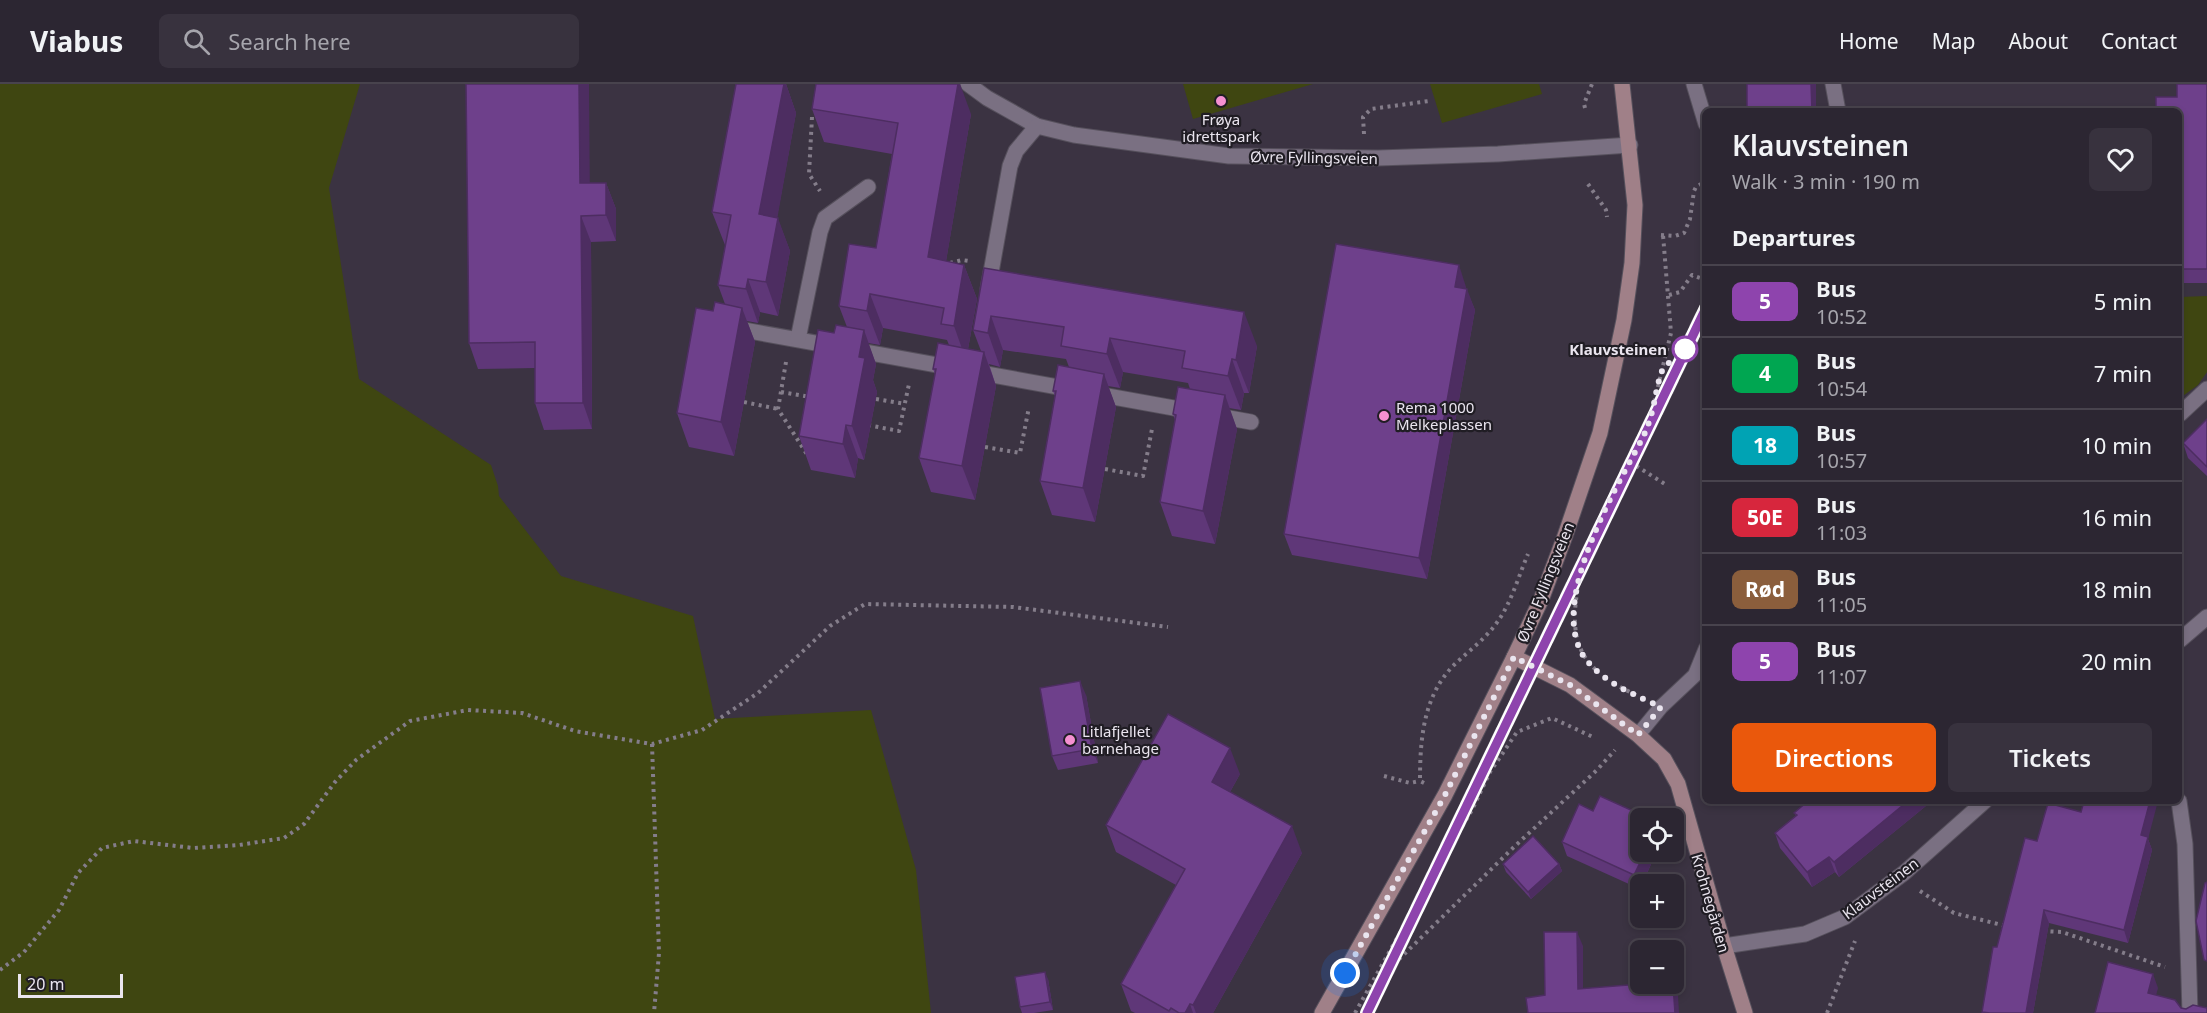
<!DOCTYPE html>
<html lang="en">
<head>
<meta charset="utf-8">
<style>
	body { margin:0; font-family:"Noto Sans",sans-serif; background:#38323e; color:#f1f3f6; height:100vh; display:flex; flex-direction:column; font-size:22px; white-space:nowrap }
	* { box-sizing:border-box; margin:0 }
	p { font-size:20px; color:#a6a5ac }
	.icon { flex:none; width:33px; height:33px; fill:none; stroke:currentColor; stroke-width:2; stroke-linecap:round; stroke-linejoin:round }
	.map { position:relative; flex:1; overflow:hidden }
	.details { position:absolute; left:1702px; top:24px; width:480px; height:696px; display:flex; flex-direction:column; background:#2c2632; border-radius:9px; box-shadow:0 3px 9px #0003,0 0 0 2px #48434d }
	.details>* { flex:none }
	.badge { padding:0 12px; border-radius:9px; font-size:21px; line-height:39px }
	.buttons { position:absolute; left:1630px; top:724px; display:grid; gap:12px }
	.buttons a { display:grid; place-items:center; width:54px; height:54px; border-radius:9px; background:#2c2632; box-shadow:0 3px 9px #0003,0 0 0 2px #48434d; font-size:30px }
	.scale { position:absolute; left:18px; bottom:15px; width:105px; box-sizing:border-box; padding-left:6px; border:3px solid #eae5ef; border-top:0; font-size:16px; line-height:21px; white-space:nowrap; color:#eae5ef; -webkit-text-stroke:4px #201d24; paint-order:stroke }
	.you { position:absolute; width:30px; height:30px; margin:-15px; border:4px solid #fff; border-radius:50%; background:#1a73e8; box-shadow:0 0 0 9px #1a73e833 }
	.map>.badge { position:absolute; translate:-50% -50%; box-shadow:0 0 0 3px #fff }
	h2 { padding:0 30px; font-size:22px; line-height:54px }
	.round { display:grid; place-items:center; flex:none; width:63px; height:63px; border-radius:9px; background:#38323e }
	.headline { display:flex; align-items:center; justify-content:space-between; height:102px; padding:0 30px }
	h1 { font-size:28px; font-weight:600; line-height:45px }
	.action { display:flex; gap:12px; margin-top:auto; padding:12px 30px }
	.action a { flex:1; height:69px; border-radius:9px; background:#ea580c; color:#fff; font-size:24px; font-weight:600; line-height:69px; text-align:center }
	.action a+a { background:#38323e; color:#f1f3f6 }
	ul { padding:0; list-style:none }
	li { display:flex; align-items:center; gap:18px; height:72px; padding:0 30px; border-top:2px solid #48434d }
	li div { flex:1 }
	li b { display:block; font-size:22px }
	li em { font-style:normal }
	li .badge { min-width:66px; font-weight:700; text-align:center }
	header { display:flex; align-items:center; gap:36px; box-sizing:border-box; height:84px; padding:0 30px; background:#2c2632; border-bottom:2px solid #48434d }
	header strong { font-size:28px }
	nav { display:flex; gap:33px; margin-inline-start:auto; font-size:21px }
	.search { width:420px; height:54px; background:#38323e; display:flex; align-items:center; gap:15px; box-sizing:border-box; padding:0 21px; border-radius:9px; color:#a6a5ac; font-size:22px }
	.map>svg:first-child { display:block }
</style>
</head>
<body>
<header>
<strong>Viabus</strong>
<div class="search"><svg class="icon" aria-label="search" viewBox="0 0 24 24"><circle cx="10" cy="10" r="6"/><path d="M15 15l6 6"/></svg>Search here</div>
<nav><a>Home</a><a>Map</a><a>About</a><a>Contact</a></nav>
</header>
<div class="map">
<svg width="2207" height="929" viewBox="0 0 2207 929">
	<rect width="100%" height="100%" fill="#3b3342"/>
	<g fill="#3f4611">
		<path d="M0 0H360L329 104 359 295 491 381 498 402 499 412 561 492 693 532 715 635 871 626 916 786 931 929H0Z"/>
		<path d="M1183 0H1313L1193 35Z"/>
		<path d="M1430 0H1539L1542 10 1442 39Z"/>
		<path d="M2207 212V288L2198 301 2180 314V213Z"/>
	</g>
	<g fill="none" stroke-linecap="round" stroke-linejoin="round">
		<path stroke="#554e5c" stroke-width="15" stroke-dasharray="15 8" stroke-linecap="butt" d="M1367 929 1706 224"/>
		<defs>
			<path id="service" d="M1638 651 1661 623 1695 591 1706 564"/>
			<g id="minor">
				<path d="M968 0 987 14 1037 42 1074 51 1229 72 1378 74 1498 70 1630 61"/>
				<path d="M1694 0 1706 40"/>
				<path d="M1833 0 1838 27"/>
				<path d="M988 205 1010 82 1016 67 1037 42"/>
				<path d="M733 244 1251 338"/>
				<path d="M798 255 820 148 825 134 868 103"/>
				<path d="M2180 330 2207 305"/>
				<path d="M2180 556 2207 533"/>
				<path d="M2179 717 2185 760 2190 929"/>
				<path d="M1724 862 1805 850 1845 833 1904 789 1985 717"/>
			</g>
			<g id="secondary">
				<path d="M1514 573 1570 601 1638 651 1664 675 1678 700 1724 862 1745 929"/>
				<path d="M1322 929 1445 711 1514 573 1541 516 1565 452 1600 349 1624 236 1632 179 1635 121 1622 0"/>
			</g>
		</defs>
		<use href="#service" stroke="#56505c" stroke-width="16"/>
		<use href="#minor" stroke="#56505c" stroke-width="17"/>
		<use href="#secondary" stroke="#56505c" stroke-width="17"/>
		<g stroke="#847d8a" stroke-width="4" stroke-dasharray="3 4.5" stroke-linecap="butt">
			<path d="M1585 24 1584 20 1592 0"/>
			<path d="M812 33 809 90 820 107"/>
			<path d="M1364 50 1363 33 1371 25 1429 17"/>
			<path d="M1588 100 1606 126 1607 133"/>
			<path d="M1661 151 1675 152 1684 149 1690 135 1694 107 1696 103 1706 97"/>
			<path d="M950 179 962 176 969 177"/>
			<path d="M1669 211 1680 208 1692 191 1706 196"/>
			<path d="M786 278 778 325 808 372"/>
			<path d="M781 308 810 313"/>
			<path d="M876 315 905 320"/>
			<path d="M744 318 778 325"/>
			<path d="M868 341 899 347 909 300"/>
			<path d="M985 363 1020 369 1029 323"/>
			<path d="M1630 378 1668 402"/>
			<path d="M1105 385 1143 392 1152 345"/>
			<path d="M1601 433 1644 351 1652 327 1671 249 1663 151"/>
			<path d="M1580 491C1574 524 1568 560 1595 585"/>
			<path d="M1620 603 1638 612"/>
			<path d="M652 660 659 869 654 929"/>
			<path d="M1384 692 1410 699 1420 697"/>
			<path d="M1424 699 1420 697C1420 656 1423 613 1453 582 1468 567 1486 555 1498 537 1511 519 1519 491 1528 470"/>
			<path d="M1920 807 1954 829 2006 842"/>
			<path d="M1412 826 1472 726 1490 688 1517 648 1552 634 1593 653"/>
			<path d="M2043 847 2062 848 2165 883"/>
			<path d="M0 886 24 868 59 826 78 789 102 764 134 757 193 764 239 761 284 754 304 740 335 698 356 676 410 637 468 626 522 629 575 647 652 660 702 646 758 609 830 542 865 520 1013 523 1168 543"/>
			<path d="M1369 909 1387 887 1515 762 1597 686 1615 666"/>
			<path d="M1355 929 1406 838"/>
			<path d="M1827 929 1855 857"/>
		</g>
		<use href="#service" stroke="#7a7082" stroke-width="14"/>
		<use href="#minor" stroke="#7a7082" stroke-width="15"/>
		<use href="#secondary" stroke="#a08088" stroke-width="15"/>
	</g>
	<g fill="#5f3778">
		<path d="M736 0H786L796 29 777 133 790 167 778 232 760 228 758 239 747 237 755 258 734 372 689 363 677 329 713 227 725 220 718 201 726 161H725L712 128Z"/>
		<path d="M2207 0V199H2180V27L2177 13Z"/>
		<path d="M812 25 971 30 946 177 964 181 977 215 968 265 981 267 973 246 984 184 1257 262 1249 309H1244L1241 326 1229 324 1237 345 1215 460 1172 452 1160 418 1175 336 1173 330 1190 305 1188 299 1123 288 1120 304 1108 302 1116 323 1095 438 1052 431 1040 397 1055 312 1053 307 1069 283 1066 275 1003 266 1000 283 989 280 996 302 975 416 931 408 919 374 935 290 933 285 949 261 947 256 883 244 880 261 868 259 876 280 873 296 877 308 864 376 858 374 855 394 811 386 799 352 834 249 847 243 839 222 876 164 892 70 824 58Z"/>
		<path d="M590 99H606L616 125V157L591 158 592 345 544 346 535 319V284L478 285 469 259Z"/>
		<path d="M1466 203V205L1475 226 1427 495 1292 471 1284 450Z"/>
		<path d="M2207 335V392L2188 374 2183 359Z"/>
		<path d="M1086 611 1098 679 1058 686 1052 672Z"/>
		<path d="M1240 690 1230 708 1302 769 1213 929H1135L1131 927 1121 900 1176 801 1116 768 1106 741Z"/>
		<path d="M1808 717H1932L1839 793 1835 788 1812 803 1780 764 1775 749 1796 732 1794 729Z"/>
		<path d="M1593 727 1642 731 1643 735H1641V768L1656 769 1640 805 1567 772 1562 758Z"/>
		<path d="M2081 728 2148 755 2152 766 2128 859 2049 839 2033 929H1982V928L1997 863 2037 757Z"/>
		<path d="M1503 780H1559L1562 787 1531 815 1506 788Z"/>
		<path d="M1048 895 1053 926 1034 929H1022L1020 923Z"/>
	</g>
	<g fill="#4d2d61">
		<path d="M579 0H589L590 125 580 99Z"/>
		<path d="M784 0H786L796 29 772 164 759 130Z"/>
		<path d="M958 0H960L971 30 941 207 928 173Z"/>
		<path d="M1811 0H1816V27H1812Z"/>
		<path d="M606 99 616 125V157L606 131Z"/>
		<path d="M581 132 591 158 592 345 583 319Z"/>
		<path d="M778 134 790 167 778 232 766 198Z"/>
		<path d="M964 181 977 215 966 276 954 242Z"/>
		<path d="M1459 181 1466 203 1462 224 1455 203Z"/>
		<path d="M748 195 760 228 758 239 746 205Z"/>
		<path d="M1467 205 1475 226 1427 495 1419 474Z"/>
		<path d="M870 210 883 244 880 261 867 227Z"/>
		<path d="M742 224 755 258 734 372 721 338Z"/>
		<path d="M1244 228 1257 262 1249 309 1236 276Z"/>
		<path d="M991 232 1003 266 1000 283 988 249Z"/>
		<path d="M864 246 876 280 873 296 877 308 864 376 852 342 859 273Z"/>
		<path d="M1110 254 1123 288 1120 304 1107 270Z"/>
		<path d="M984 268 996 302 975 416 962 382Z"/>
		<path d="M1232 275 1244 309 1241 326 1228 292Z"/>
		<path d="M1104 290 1116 323 1095 438 1083 404Z"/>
		<path d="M1225 311 1237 345 1215 460 1203 427Z"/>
		<path d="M846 341 858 374 855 394 843 360Z"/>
		<path d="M1080 597 1086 611 1098 679 1092 665Z"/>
		<path d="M1230 664 1240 690 1221 724 1212 698Z"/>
		<path d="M1908 717H1932L1839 793 1834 778Z"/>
		<path d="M2150 717H2158L2148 755 2152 766 2128 859 2124 846 2141 751Z"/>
		<path d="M1642 731 1643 735H1641V759L1634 747Z"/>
		<path d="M1292 742 1302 769 1213 929H1196L1193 921Z"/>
		<path d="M1645 768H1656V769L1640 805 1634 791Z"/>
		<path d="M1829 773 1835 788 1812 803 1807 788Z"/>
		<path d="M1559 780 1562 787 1531 815 1528 808Z"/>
		<path d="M2044 826 2049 839 2033 929H2026Z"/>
		<path d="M1577 848 1583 862V919L1578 905Z"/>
		<path d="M1045 888 1048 895 1053 926 1050 918Z"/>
		<path d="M2153 890 2158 904 2153 923 2148 909Z"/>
		<path d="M1673 900H1674L1678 911 1679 929H1675Z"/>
		<path d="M1190 920 1193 929H1185Z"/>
	</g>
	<g fill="#6e408b" stroke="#4d2d61" stroke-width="1.5">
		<path d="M466 0H579L580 99H606V131L581 132 583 319H535V258L469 259Z"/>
		<path d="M736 0H784L759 130 778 134 766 198 748 195 746 205 718 201 731 131 712 128Z"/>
		<path d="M816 0H958L928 173 964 181 954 242 941 240 944 224 870 210 867 227 839 222 849 160 876 164 898 39 812 25Z"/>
		<path d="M1747 0H1811L1812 27H1747Z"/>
		<path d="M2177 0H2207V185H2180V27H2156V13H2177Z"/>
		<path d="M1336 160 1459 181 1455 203 1467 205 1419 474 1284 450Z"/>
		<path d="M984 184 1244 228 1236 276 1232 275 1228 292 1182 284 1185 267 1110 254 1107 270 1061 262 1064 243 991 232 988 249 973 246Z"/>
		<path d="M715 218 742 224 721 338 677 329 696 224 713 227Z"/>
		<path d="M836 241 864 246 859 273 865 274 852 342 846 341 843 360 799 352 818 246 834 249Z"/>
		<path d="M938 259 984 268 962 382 919 374 936 285H933Z"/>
		<path d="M1058 281 1104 290 1083 404 1040 397 1056 307H1053Z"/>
		<path d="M1178 303 1225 311 1203 427 1160 418 1176 331 1173 330Z"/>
		<path d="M2207 335V383L2183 359Z"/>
		<path d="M1080 597 1092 665 1052 672 1040 604Z"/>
		<path d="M1168 630 1230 664 1212 698 1292 742 1193 921 1190 920 1185 929H1179L1171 924 1169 927 1121 900 1185 785 1106 741Z"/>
		<path d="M1600 712 1642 731 1634 747 1641 750V768H1645L1634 791 1562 758 1579 720 1593 727Z"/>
		<path d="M1808 717H1908L1834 778 1829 773 1807 788 1775 749 1797 731 1794 729Z"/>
		<path d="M2084 717H2150L2141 751 2148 753 2124 846 2044 826 2026 929H1990L1982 928 1993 863H1997L2025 754 2037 757 2048 719 2081 728Z"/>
		<path d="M1533 752 1559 780 1528 808 1503 780Z"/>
		<path d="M2207 798V877L2204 876 2196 837 2205 799Z"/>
		<path d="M1544 848H1577L1578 905 1641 900H1673L1675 929H1528L1526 914 1545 911Z"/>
		<path d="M2108 878 2153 890 2148 909 2175 916 2181 924 2186 925 2193 921 2207 924V929H2095Z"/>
		<path d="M1045 888 1050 918 1020 923 1015 893Z"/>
	</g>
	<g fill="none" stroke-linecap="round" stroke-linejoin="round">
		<defs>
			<path id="line" d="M1367 929 1706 224"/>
		</defs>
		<use href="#line" stroke="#fff" stroke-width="14"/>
		<use href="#line" stroke="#8e44ad" stroke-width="9"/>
		<path stroke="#eae5ef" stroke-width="6" stroke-dasharray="0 10.8" d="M1345 889 1445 711 1514 573 1570 601 1638 651 1661 623C1635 611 1607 600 1588 578 1543 526 1615 406 1641 357 1649 342 1653 326 1656 309 1658 303 1659 293 1662 287 1667 279 1678 272 1685 265"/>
	</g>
	<g fill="#f590d1" stroke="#201d24" stroke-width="2">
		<circle cx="1221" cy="17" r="6"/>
		<circle cx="1384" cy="332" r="6"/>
		<circle cx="1070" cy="656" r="6"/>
	</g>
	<circle fill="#fff" stroke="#8e44ad" stroke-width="3" cx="1685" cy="265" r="12"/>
	<g text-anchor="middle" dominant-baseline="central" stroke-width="4.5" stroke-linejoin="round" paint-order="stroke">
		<g font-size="15" fill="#eae5ef" stroke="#201d24" text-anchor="start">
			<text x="1221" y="35" text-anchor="middle">Frøya<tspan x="1221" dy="17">idrettspark</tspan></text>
			<text x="1396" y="323">Rema 1000<tspan x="1396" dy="17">Melkeplassen</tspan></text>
			<text x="1082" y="647">Litlafjellet<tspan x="1082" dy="17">barnehage</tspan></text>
		</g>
		<g font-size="15" fill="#eae5ef" stroke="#201d24">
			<text transform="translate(1314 73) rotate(1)">Øvre Fyllingsveien</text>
			<text transform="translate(1545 498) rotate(-68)">Øvre Fyllingsveien</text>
			<text transform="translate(1880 804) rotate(-37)">Klauvsteinen</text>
			<text transform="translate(1711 819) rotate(74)">Krohnegården</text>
		</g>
		<g font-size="15" font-weight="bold" fill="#eae5ef" stroke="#201d24" text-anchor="end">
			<text x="1667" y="265">Klauvsteinen</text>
		</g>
	</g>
</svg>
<div class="buttons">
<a><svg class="icon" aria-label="locate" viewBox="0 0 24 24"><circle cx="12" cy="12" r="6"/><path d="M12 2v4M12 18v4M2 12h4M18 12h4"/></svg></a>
<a>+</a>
<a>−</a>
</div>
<div class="scale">20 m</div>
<div class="you" style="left:1345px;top:889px"></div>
<section class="details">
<div class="headline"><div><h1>Klauvsteinen</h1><p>Walk · 3 min · 190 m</p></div><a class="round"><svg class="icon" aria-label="heart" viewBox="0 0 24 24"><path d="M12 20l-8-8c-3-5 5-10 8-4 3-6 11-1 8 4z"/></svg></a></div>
<h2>Departures</h2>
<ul>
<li><span class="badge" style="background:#8e44ad;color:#fff">5</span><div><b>Bus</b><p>10:52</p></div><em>5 min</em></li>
<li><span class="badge" style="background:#00a651;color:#fff">4</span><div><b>Bus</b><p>10:54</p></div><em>7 min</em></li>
<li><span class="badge" style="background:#00a3b4;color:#fff">18</span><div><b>Bus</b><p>10:57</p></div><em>10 min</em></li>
<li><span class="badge" style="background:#d7263d;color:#fff">50E</span><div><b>Bus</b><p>11:03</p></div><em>16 min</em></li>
<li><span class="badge" style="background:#8b5e3c;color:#fff">Rød</span><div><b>Bus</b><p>11:05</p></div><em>18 min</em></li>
<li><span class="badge" style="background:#8e44ad;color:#fff">5</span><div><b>Bus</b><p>11:07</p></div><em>20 min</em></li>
</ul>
<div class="action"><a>Directions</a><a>Tickets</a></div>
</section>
</div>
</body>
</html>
